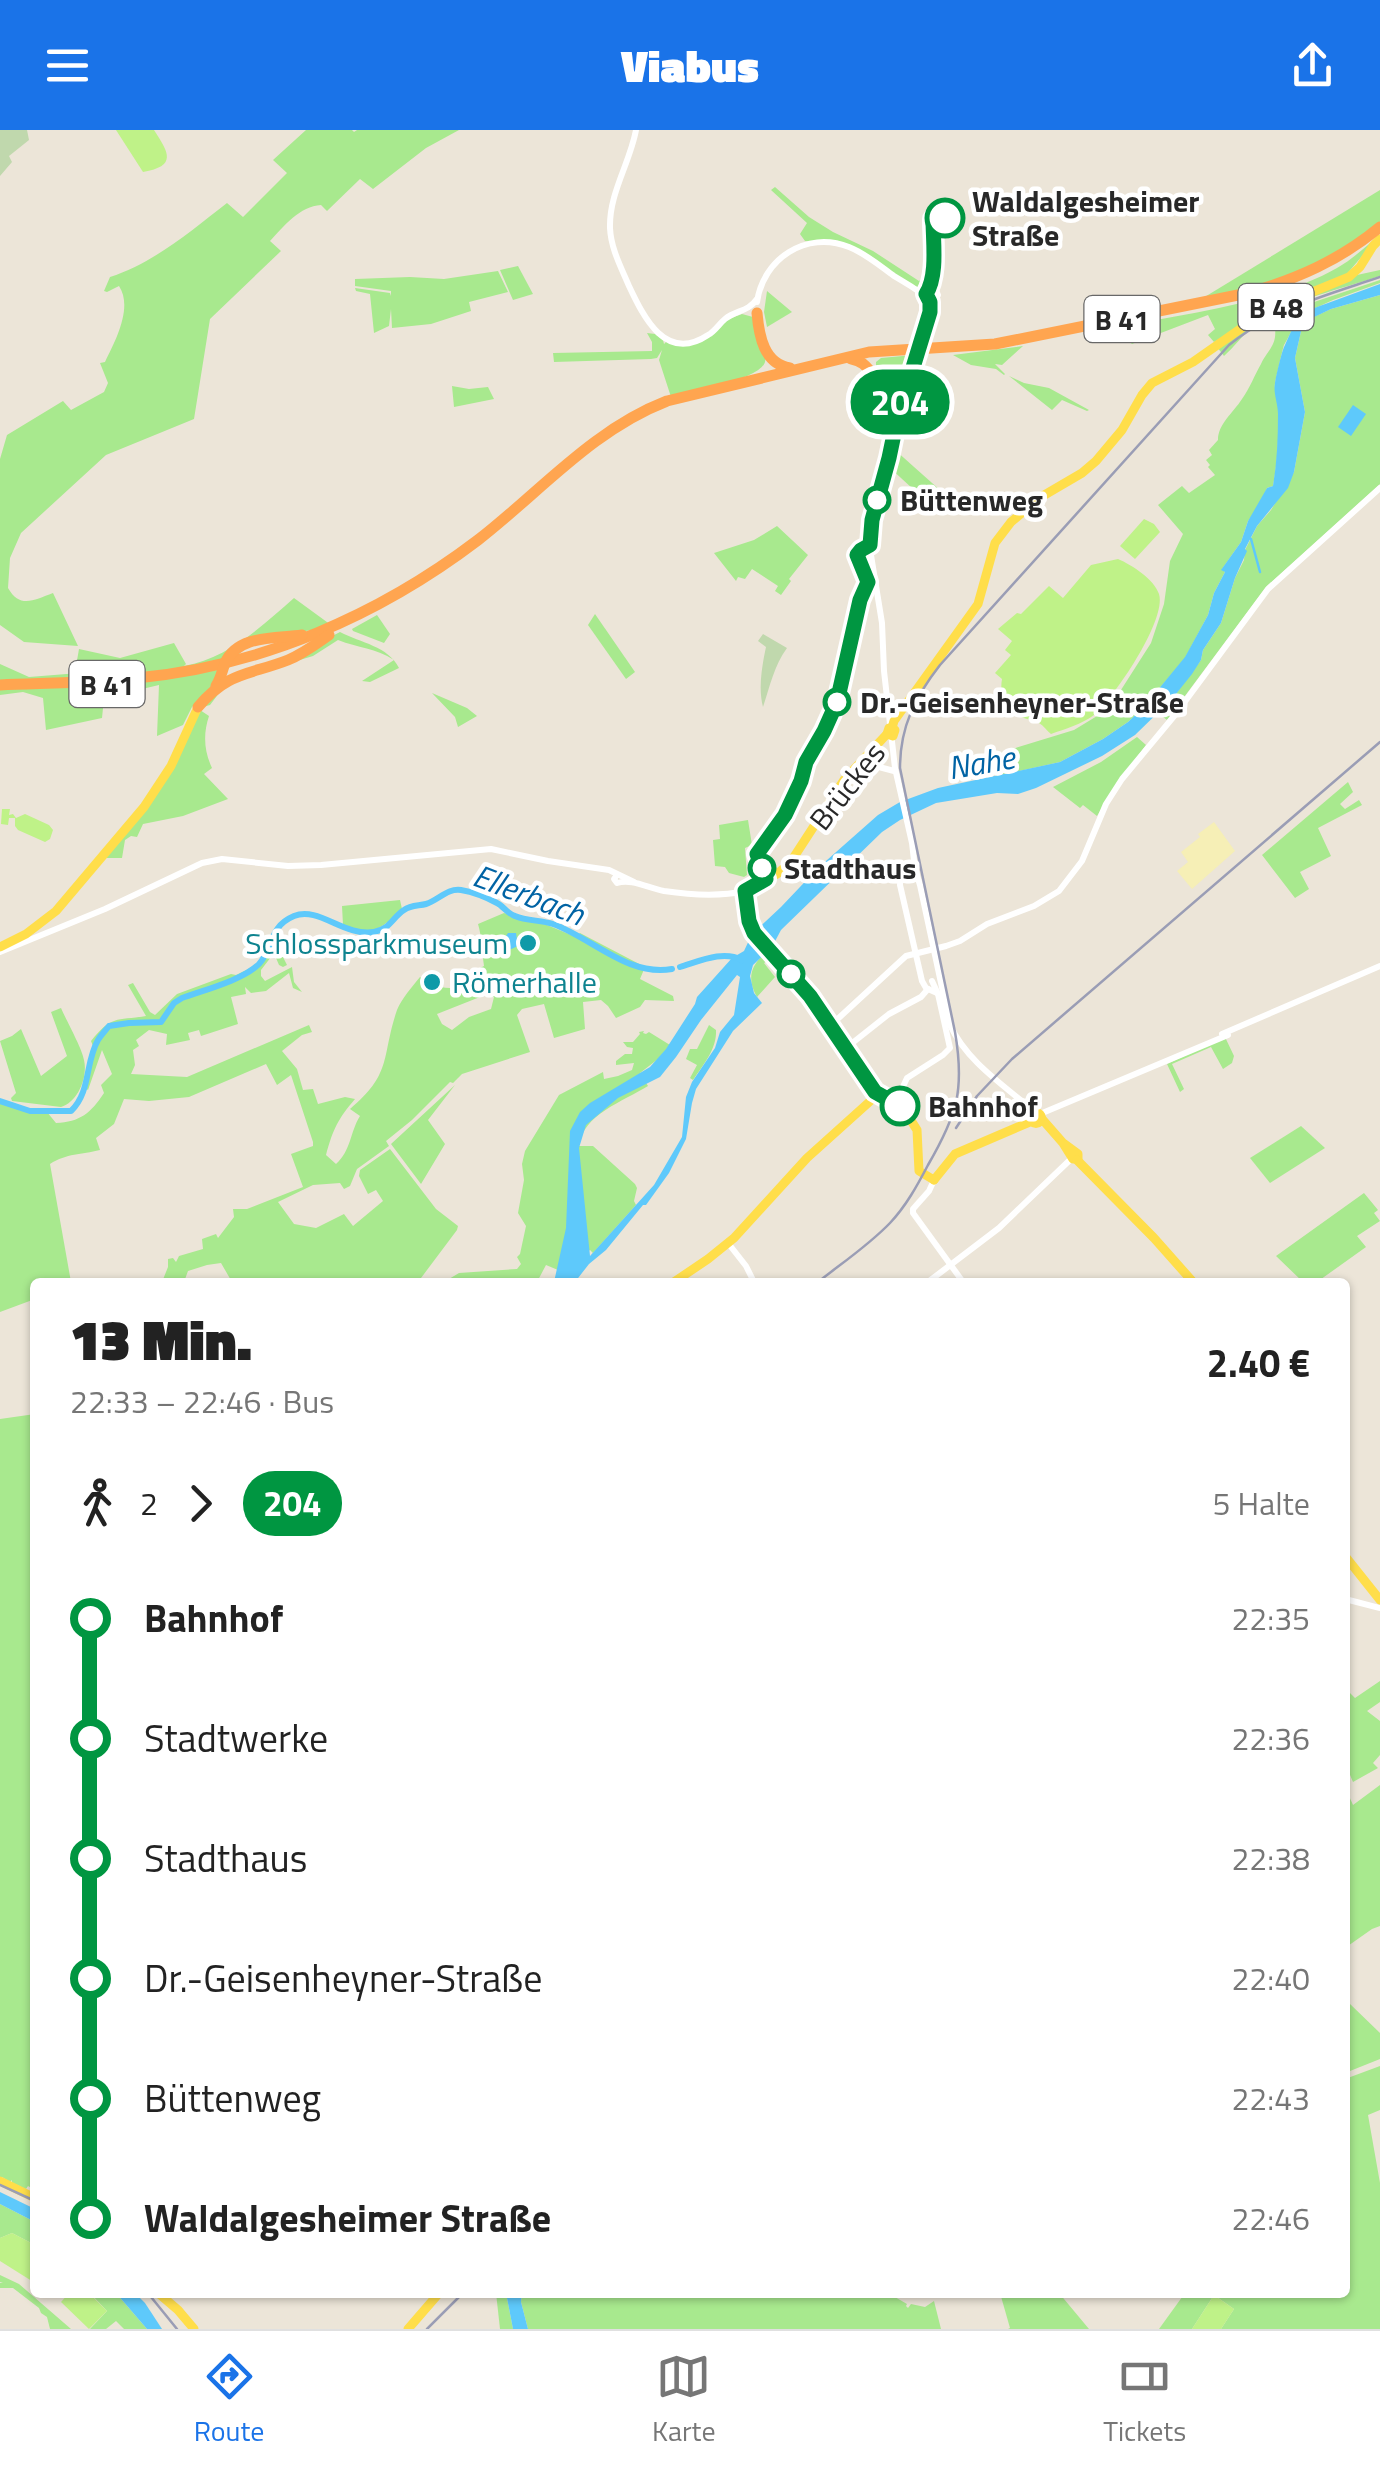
<!DOCTYPE html>
<html lang="de">
<head>
<meta charset="utf-8">
<style>
	body { margin:0; font-family:"Titillium Web",sans-serif; background:#f2f2f2; color:#222; height:100vh; display:flex; flex-direction:column; font-size:38px; white-space:nowrap }
	* { box-sizing:border-box; margin:0 }
	p { font-size:32px; color:#767676 }
	.icon { flex:none; width:55px; height:55px; fill:none; stroke:currentColor; stroke-width:2; stroke-linecap:round; stroke-linejoin:round }
	.map { position:relative; flex:1; overflow:hidden }
	.drawer { position:absolute; left:30px; top:1148px; width:1320px; height:1020px; display:flex; flex-direction:column; background:#fff; border-radius:10px; box-shadow:0 2px 8px #0004 }
	.drawer>* { flex:none }
	.badge { padding:0 20px; border-radius:32px; font-size:35px; line-height:65px }
	.map>.badge { position:absolute; translate:-50% -50%; box-shadow:0 0 0 5px #fff }
	.legs { display:flex; align-items:center; gap:15px; height:110px; padding:0 40px; font-size:32px }
	.legs p { margin-inline-start:auto }
	.headline { display:flex; align-items:center; justify-content:space-between; height:170px; padding:0 40px }
	h1 { font-size:55px; font-weight:800; line-height:75px }
	ul { padding:0 40px; list-style:none }
	li { display:flex; align-items:center; gap:35px; height:120px; font-size:38px }
	li i { display:grid; place-items:center; width:15px; height:100%; margin:0 12px; background:currentColor }
	li i::after { content:''; width:25px; height:25px; margin:-12px; border:8px solid; border-radius:50%; background:#fff }
	li p { margin-inline-start:auto }
	li:first-child i { background:linear-gradient(#0000 50%,currentColor 0) }
	li:last-child i { background:linear-gradient(currentColor 50%,#0000 0) }
	header { display:flex; justify-content:space-between; align-items:center; height:130px; padding:0 40px; background:#1a73e8; color:#fff; font-size:45px; font-weight:800 }
	.tabs { display:flex; justify-content:space-around; align-items:center; height:140px; border-top:2px solid #e0e0e0; background:#fff; font-size:28px; color:#767676 }
	.tabs a { display:grid; justify-items:center; gap:5px }
	.tabs .current { color:#1a73e8 }
	.map>svg:first-child { display:block }
</style>
</head>
<body>
<header><svg class="icon" aria-label="menu" viewBox="0 0 24 24"><path d="M4 6h16M4 12h16M4 18h16"/></svg>Viabus<svg class="icon" aria-label="share" viewBox="0 0 24 24"><path d="M12 15V3M7 8l5-5 5 5M5 13v7h14v-7"/></svg></header>
<div class="map">
<svg width="1380" height="2199" viewBox="0 0 1380 2199">
	<rect width="100%" height="100%" fill="#ece5d8"/>
	<g fill="#a8e98e" fill-rule="evenodd">
		<path d="M306 0H352L354 2 357 0H459L426 18 373 59 360 49 327 81 321 75C300 76 284 96 270 111L281 121 210 189 194 289 106 325 21 403 10 428 8 458C20 479 34 470 53 463L78 516 24 512 0 495V329L7 305 63 271 71 280 104 262 108 253 100 233 105 232C116 210 133 177 119 156L107 162 104 161 110 147C152 134 191 101 227 73L243 87 287 43 273 30Z"/>
		<path d="M775 57 809 87 833 102 873 121 919 151 926 146H930L928 158C903 160 876 126 852 116 839 111 819 113 805 111L800 104 807 93 771 60Z"/>
		<path d="M1380 60V94L1342 122 1270 154 1203 168Z"/>
		<path d="M1380 105 1346 145 1214 212 1208 205 1215 199 1208 185 1132 214 1118 200H1102C1173 186 1274 174 1337 138 1353 129 1366 116 1380 105Z"/>
		<path d="M518 136 533 164 513 170 500 140Z"/>
		<path d="M1380 140V146C1345 158 1279 173 1252 197 1242 206 1234 217 1224 226L1217 217 1258 189 1357 145Z"/>
		<path d="M498 141 508 162 469 172 471 181 431 194 392 198 391 179 389 196 374 203 370 164 356 161 355 158 390 163 391 166V161L355 156V149L410 147 444 149Z"/>
		<path d="M1380 150V153L1333 170 1298 186C1294 197 1289 206 1284 215 1283 218 1276 248 1275 253 1274 261 1277 268 1278 277 1279 303 1278 330 1273 356L1267 358 1259 376 1248 391 1241 412 1222 439 1225 442 1214 463 1208 485 1185 528 1143 578 1128 592 1103 609 1060 632 996 646 992 630 997 629 996 624 1074 600 1102 583 1112 574 1151 513 1164 474 1170 431 1183 404 1158 375 1182 356 1189 363 1215 345 1208 337 1210 335 1206 330 1212 325 1209 320 1218 310C1218 294 1233 283 1242 269 1250 258 1255 244 1261 234 1268 219 1277 216 1275 198L1264 193 1305 175Z"/>
		<path d="M767 161 792 182 767 197 764 182Z"/>
		<path d="M1380 165V354L1266 457 1167 590 1158 583 1172 569 1201 530 1203 520 1221 493 1235 448 1244 430 1245 420 1257 396 1271 380 1294 342 1305 282 1295 228 1302 197 1307 190 1331 179Z"/>
		<path d="M742 184 753 187C757 199 768 219 765 232 760 250 689 262 671 267L659 230 662 220 657 228 651 229 554 232 553 223 652 221V212L647 203 655 204 663 210 664 214 667 211 689 214 729 189Z"/>
		<path d="M1023 216 1002 235 995 234 1005 244 1004 245 996 239 971 235 953 225Z"/>
		<path d="M913 225 906 245 896 249 876 241V232L881 228Z"/>
		<path d="M1009 246 1024 253 1049 258 1089 280 1087 281 1062 270 1052 280Z"/>
		<path d="M452 256 469 259 488 257 494 269 454 277Z"/>
		<path d="M895 320 950 369 937 381 889 337Z"/>
		<path d="M777 396 808 425 789 449 791 451 781 465 775 461 778 456 752 439 745 449 738 447 736 451 714 423 754 410Z"/>
		<path d="M294 468 331 495 323 498 249 511 219 551 192 577 183 595 157 606 159 555 104 568 102 588 46 600 43 568 23 562 0 565V534L29 547 79 543 75 542 79 519 120 528 174 513 186 534 184 536C228 528 261 497 294 468Z"/>
		<path d="M595 484 635 542 626 549 588 495Z"/>
		<path d="M377 485 390 504 384 513 353 501 352 499Z"/>
		<path d="M340 502C361 513 388 516 399 538L370 552 362 551 394 530C376 518 358 518 338 510L313 526 237 549 226 554 210 575 203 577C223 545 259 545 292 530 309 523 323 510 340 502Z"/>
		<path d="M432 563 467 578 477 586 458 597 455 587Z"/>
		<path d="M200 580 209 586C203 604 204 621 212 638L204 644 228 669 183 686 143 694 137 707 131 706 125 710 122 728H104L153 670Z"/>
		<path d="M1137 607 1146 615 1118 652 1097 686 1083 675 1080 678 1053 657 1101 632Z"/>
		<path d="M1348 652 1353 662 1340 674 1345 679 1359 670 1362 675 1318 698 1331 726 1300 742 1309 759 1295 768 1262 725Z"/>
		<path d="M748 690 752 715 745 718 747 745 744 747 729 743 725 737 715 736 713 710 720 709 719 695Z"/>
		<path d="M400 770 402 779C383 797 370 810 343 795L342 776Z"/>
		<path d="M504 783 547 795 576 807 580 803 645 837 640 849 673 866 674 871 645 870 640 877 616 888 608 876 601 870 583 872 585 899 554 908 544 874 522 879 517 885 530 922 462 944 453 953 450 952 412 990 386 1011 389 1016 357 1039 350 1056 344 1059 340 1053 313 1055 278 1072 294 1094 316 1098 344 1084 353 1096 383 1071 376 1060 368 1064 359 1046 360 1040 390 1019 436 1079 458 1096 457 1100 418 1152H232L221 1133 207 1135 188 1141 184 1152H162L168 1137V1129L173 1128 176 1132 179 1126 203 1119 202 1109 216 1104 218 1108 234 1087 233 1079H247L303 1057 291 1024 313 1016V1012L291 945 277 955 266 934 189 967 149 971 124 969 114 994 96 1008 100 1020C81 1025 67 1023 50 1034L71 1152H35V1169L0 1182V973L27 981 47 982 56 993C80 992 91 983 104 963L101 955 112 944 102 920 88 960 84 957 93 916 91 911C112 885 115 891 146 886L128 855 133 853 150 882 155 885 177 864 231 844 236 845C251 838 263 833 266 816L275 811 287 835 283 837 279 835 276 828 271 827 261 840V846L265 851 292 837 294 852 302 862 293 858 289 843 266 861 251 863 245 857 246 864 231 867 238 894 201 906 199 900 188 903 190 910 166 915 167 904 149 900 136 910 139 916 133 920 135 935 131 944 187 947 309 895 312 902 302 905 282 921 297 939 303 960 313 959 318 974 345 967 355 969C338 989 333 999 326 1025L336 1034C351 1021 350 1002 360 986L350 979C393 943 381 927 397 880 402 868 412 857 420 847L435 860 441 857C456 860 468 855 481 847L478 839 484 836C482 822 482 807 478 794ZM485 865 494 867 491 879 469 887 452 900 442 894 437 884Z"/>
		<path d="M768 821 772 828 764 833 775 847 757 867C746 848 751 834 768 821Z"/>
		<path d="M61 878C67 892 82 918 84 930 88 947 78 972 61 977L12 971 11 968 16 963 0 911 12 906 21 899 41 946 67 926 51 882Z"/>
		<path d="M709 895 716 900C717 919 703 935 693 950L690 948 697 935 686 929 690 919H697Z"/>
		<path d="M644 901 643 903 646 904 649 902 670 915 658 929 640 943 648 956C624 971 582 985 579 1016H593L635 1054 637 1058 634 1071 636 1075 593 1123 590 1120 558 1140 546 1135 537 1152H444L459 1143 517 1139 521 1134 517 1127 520 1124 526 1096 518 1083 524 1050 522 1034 525 1021 559 965 603 942 604 949 618 946 632 940 634 933 616 935V931L625 924H632L633 918 627 917 623 912H633L640 904 639 902Z"/>
		<path d="M1225 907 1234 926 1232 933 1223 939 1211 917 1172 934 1184 959 1180 962 1167 934Z"/>
		<path d="M455 955 428 990 445 1014 421 1054 391 1014Z"/>
		<path d="M1301 996 1325 1018 1270 1053 1250 1028Z"/>
		<path d="M1364 1063 1378 1080 1374 1083 1380 1091 1357 1106 1366 1117 1317 1152H1303L1276 1126Z"/>
		<path d="M35 1284V2060L28 2056 26 2059 12 2053V2050L10 2052 2 2047 0 2048V1289Z"/>
		<path d="M1380 1551V1572L1367 1581 1380 1591V1625L1373 1633 1378 1638 1353 1652 1345 1633V1558L1355 1568Z"/>
		<path d="M1380 1655V1796L1372 1799 1345 1818V1657L1353 1675Z"/>
		<path d="M1350 1874 1380 1903V1929L1345 1943V1880Z"/>
		<path d="M1380 1936V1980L1368 1985 1380 2053V2199H1221L1234 2179 1214 2165 1192 2199H1159L1185 2163 1345 2162V1949Z"/>
		<path d="M0 2074 35 2092V2115L12 2103 0 2108Z"/>
		<path d="M0 2145 19 2154 71 2199H50L47 2187 41 2183 39 2178 13 2158H0V2153H3L0 2152Z"/>
		<path d="M89 2162 116 2163 147 2199H124L116 2191 106 2199H90L107 2181Z"/>
		<path d="M522 2162 888 2163 907 2174 906 2176 908 2178 911 2174 925 2177 934 2171 941 2199H528L521 2172Z"/>
		<path d="M496 2163H506L513 2199H500Z"/>
		<path d="M1000 2163H1059L1089 2199H1008L1010 2198Z"/>
	</g>
	<path fill="#f6efb6" d="M1214 692 1235 721 1192 759 1177 741 1188 732 1181 722 1200 707 1198 704Z"/>
	<g fill="#c0d8ad">
		<path d="M0 0H27L29 10 9 26 12 32 0 46Z"/>
		<path d="M763 504 787 518C774 536 770 556 763 577 758 558 762 536 766 517L758 511Z"/>
	</g>
	<g fill="#bff288">
		<path d="M116 0H154C169 23 177 36 143 42Z"/>
		<path d="M1144 389 1154 394 1160 402 1135 429 1120 416Z"/>
		<path d="M1118 429C1132 435 1154 449 1159 464 1167 490 1114 568 1094 585 1082 594 1065 599 1051 604 1047 601 1044 596 1039 593 1029 586 1035 592 1024 588 1006 582 999 566 1002 549L995 543 1011 525 1005 520 1012 511 998 499 1017 483 1021 484 1049 456 1063 468 1091 435Z"/>
		<path d="M2 679H10L9 685 13 684 16 688 25 684 49 695 53 700 50 709 45 712 18 700 15 696V688H9L8 695 1 694Z"/>
		<path d="M12 2103 35 2115V2153L0 2131V2108Z"/>
		<path d="M70 2162 89 2163 107 2181 89 2199 61 2172Z"/>
		<path d="M1214 2165 1234 2179 1221 2199H1192Z"/>
	</g>
	<g fill="#5ec9fb" fill-rule="evenodd">
		<path d="M1380 154V165L1331 179 1308 190 1302 197 1295 228 1305 282 1294 342 1288 358 1257 396 1245 419 1247 421 1235 448 1221 493 1203 520 1201 530 1192 544 1172 569 1135 605 1102 626 1036 658 1018 664 997 663 936 673 900 690 882 702 781 800 772 817 753 835 750 846 754 863 762 873 733 901 696 959 692 973 686 1009 669 1043 646 1075H643L606 1120 589 1134 575 1152H554L566 1098 570 1001 580 982 590 973 650 937 666 919 695 874 697 867 732 828 744 821 752 804 781 777 818 738 878 685 900 672 938 658 1060 632 1103 609 1128 592 1143 578 1185 527 1208 485 1214 463 1225 442 1221 440 1241 412 1248 391 1267 358 1273 356C1277 332 1278 308 1278 284 1278 274 1273 263 1275 253 1276 246 1282 220 1285 215 1289 205 1294 196 1298 186L1317 177ZM737 845 740 847 734 885 720 902 715 918 692 952 686 967 682 1007 654 1055 590 1126 579 1018 586 995 618 968 660 947 676 927 701 890Z"/>
		<path d="M1353 275 1366 284 1351 306 1338 297Z"/>
		<path d="M508 803H516L518 816 507 821 504 818 488 823 485 811 506 806Z"/>
		<path d="M0 2062 35 2079V2092L0 2074Z"/>
		<path d="M116 2163H135L145 2173 162 2199H147Z"/>
		<path d="M506 2163H522L521 2172 528 2199H513Z"/>
	</g>
	<g fill="none" stroke-linecap="round" stroke-linejoin="round">
		<path stroke="#5ec9fb" stroke-width="2.5" d="M1251 409 1260 442"/>
		<g stroke="#5ec9fb" stroke-width="6">
			<path d="M680 837C700 831 723 820 742 830"/>
			<path d="M0 971 30 981H71C91 962 85 932 98 910 101 905 105 901 109 896L129 893 161 892 174 873 182 868C204 860 243 850 259 834 274 818 268 797 294 786 319 776 344 807 374 802 390 799 392 788 404 780 411 775 419 776 426 774 439 770 447 758 461 760 473 762 486 767 497 773 503 776 508 784 515 786 527 791 541 790 553 794 592 808 628 847 672 839"/>
		</g>
		<g stroke="#fff" stroke-width="6">
			<path d="M636 0C630 33 609 63 610 98 611 119 621 137 629 156 644 188 666 233 708 205 715 201 719 194 725 189 736 180 748 182 757 169"/>
			<path d="M925 165 927 161 931 159 936 160 938 165 932 174 907 256 903 261 889 328 872 390 870 419 882 493 884 541 895 638 912 713 915 739 920 755 950 895C967 932 1005 956 1035 982"/>
			<path d="M757 172C763 129 806 100 849 117 865 123 880 136 894 146 905 153 918 159 926 168"/>
			<path d="M900 262 897 252 909 243"/>
			<path d="M866 627 879 637 894 641"/>
			<path d="M915 739C907 739 900 748 900 755L922 851 926 858 937 863"/>
			<path d="M617 745 614 749 617 753C631 748 648 758 664 761 691 765 719 767 745 761"/>
			<path d="M0 822 105 779 202 733 222 729 288 736 321 735 491 719 548 731 609 740 634 752"/>
			<path d="M830 896 906 826 946 816 960 811 987 794 1034 776 1059 761 1082 731 1106 674 1122 649 1175 585 1268 459 1380 358"/>
			<path d="M1222 904 1380 836"/>
			<path d="M846 918 889 884 921 867 928 859"/>
			<path d="M894 976 907 948 943 925 950 918 938 864 932 851"/>
			<path d="M1040 984 1228 905"/>
			<path d="M934 1050 929 1061 913 1079V1083L963 1152"/>
			<path d="M728 1113 746 1136 754 1152"/>
			<path d="M928 1152 999 1098 1072 1028"/>
			<path d="M1345 1469 1380 1478"/>
		</g>
		<g stroke="#ffde4a" stroke-width="9">
			<path d="M889 598 895 600 893 606 887 604Z"/>
			<path d="M892 598 894 591 978 474 995 413 1011 392 1041 367 1082 343 1096 331 1122 300 1142 265 1152 253 1193 232 1266 181 1349 147 1360 137 1373 116 1380 109"/>
			<path d="M887 604 844 650 790 733 777 744 745 761 749 791 753 801 810 866 863 941 878 966 908 985"/>
			<path d="M0 817 26 804 56 781 144 677 171 636 198 577"/>
			<path d="M905 981 917 1000 919 1041 934 1050"/>
			<circle cx="1036" cy="988" r="5.5"/>
			<path d="M1042 989 1063 1013 1078 1024V1029H1073L1063 1013"/>
			<path d="M1077 1030 1154 1108 1193 1152"/>
			<path d="M934 1050 955 1024 1032 991"/>
			<path d="M674 1152 708 1129 734 1108 807 1028 877 965"/>
			<path d="M1345 1426 1380 1470"/>
			<path d="M0 2051 35 2068"/>
			<path d="M157 2162 178 2180 194 2199"/>
			<path d="M408 2199 440 2162"/>
		</g>
		<g stroke="#ffa550" stroke-width="11">
			<path d="M757 183C759 206 764 234 790 238"/>
			<path d="M851 229C869 233 866 240 878 249 890 258 896 260 900 275"/>
			<path d="M0 555C45 553 91 553 137 548 262 536 378 486 478 410 540 362 592 300 667 271L869 222 995 214 1248 163C1297 149 1340 130 1380 97"/>
			<path d="M216 556C221 548 222 541 225 533 238 504 277 509 302 505"/>
			<path d="M198 577C228 541 250 545 288 530 303 524 316 514 329 505"/>
		</g>
		<g stroke="#9a9db5" stroke-width="2.5">
			<path d="M956 998 977 966 1012 929 1380 612"/>
			<path d="M818 1152C842 1133 869 1115 890 1093 906 1076 917 1056 928 1035 957 985 965 960 955 902L900 638C900 597 915 567 940 535L1229 215C1273 179 1327 165 1380 147"/>
			<path d="M0 2055 35 2071"/>
			<path d="M147 2162 177 2199"/>
			<path d="M427 2199 464 2162"/>
		</g>
	</g>
	<g fill="none" stroke-linecap="round" stroke-linejoin="round">
		<defs>
			<path id="line-1" d="M900 976 875 962 810 866 754 803 749 791 745 761 766 749 757 724 785 685 801 651 806 632 824 601 837 572 860 470 868 452 857 425 861 420 870 415 872 390 889 328 903 261 907 257 930 182V172L926 164C938 145 933 112 933 89L945 88"/>
		</defs>
		<use href="#line-1" stroke="#fff" stroke-width="22"/>
		<use href="#line-1" stroke="#009641" stroke-width="15"/>
	</g>
	<g fill="#fff" stroke="#009641" stroke-width="5">
		<circle cx="945" cy="88" r="18"/>
		<circle cx="877" cy="370" r="12"/>
		<circle cx="837" cy="572" r="12"/>
		<circle cx="762" cy="738" r="12"/>
		<circle cx="791" cy="844" r="12"/>
		<circle cx="900" cy="976" r="18"/>
	</g>
	<g fill="#0f9aa8" stroke="#fff" stroke-width="4">
		<circle cx="528" cy="813" r="10"/>
		<circle cx="432" cy="852" r="10"/>
	</g>
	<g text-anchor="middle" dominant-baseline="central" stroke-width="9" stroke-linejoin="round" paint-order="stroke">
		<g fill="#fff" stroke="#686868" stroke-width="2.5">
			<rect x="1238.5" y="154" width="75" height="46" rx="8"/>
			<rect x="1084.5" y="166" width="75" height="46" rx="8"/>
			<rect x="69.5" y="531" width="75" height="46" rx="8"/>
		</g>
		<g font-size="28" font-weight="bold" fill="#282828">
			<text x="1276" y="177">B 48</text>
			<text x="1122" y="189">B 41</text>
			<text x="107" y="554">B 41</text>
		</g>
		<g font-size="30" font-weight="bold" fill="#282828" stroke="#fff" text-anchor="start">
			<text x="972" y="71">Waldalgesheimer<tspan x="972" dy="34">Straße</tspan></text>
			<text x="900" y="370">Büttenweg</text>
			<text x="860" y="572">Dr.-Geisenheyner-Straße</text>
			<text x="784" y="738">Stadthaus</text>
			<text x="928" y="976">Bahnhof</text>
		</g>
		<g font-size="30" fill="#282828" stroke="#fff">
			<text transform="translate(847 656) rotate(-52)">Brückes</text>
		</g>
		<g font-size="30" fill="#0d838f" stroke="#fff" text-anchor="end">
			<text x="508" y="813">Schlossparkmuseum</text>
			<text x="452" y="852" text-anchor="start">Römerhalle</text>
		</g>
		<g font-size="32" font-style="italic" fill="#0063a4" stroke="#fff">
			<text transform="translate(981 632) rotate(-10)">Nahe</text>
			<text transform="translate(529 764) rotate(21)">Ellerbach</text>
		</g>
	</g>
</svg>
<b class="badge" style="left:900px;top:272px;background:#009641;color:#fff">204</b>
<section class="drawer">
<div class="headline"><div><h1>13 Min.</h1><p>22:33 – 22:46 · Bus</p></div><b>2.40 €</b></div>
<div class="legs"><svg class="icon" aria-label="walk" viewBox="0 0 24 24"><circle cx="13" cy="4" r="2"/><path d="M13 8l-2 6 4 7M11 14l-3 7M7 12l3-4h3l4 4"/></svg>2<svg class="icon" aria-label="forward" viewBox="0 0 24 24"><path d="M9 5l7 7-7 7"/></svg><b class="badge" style="background:#009641;color:#fff">204</b><p>5 Halte</p></div>
<ul>
<li><i style="color:#009641"></i><b>Bahnhof</b><p>22:35</p></li>
<li><i style="color:#009641"></i><span>Stadtwerke</span><p>22:36</p></li>
<li><i style="color:#009641"></i><span>Stadthaus</span><p>22:38</p></li>
<li><i style="color:#009641"></i><span>Dr.-Geisenheyner-Straße</span><p>22:40</p></li>
<li><i style="color:#009641"></i><span>Büttenweg</span><p>22:43</p></li>
<li><i style="color:#009641"></i><b>Waldalgesheimer Straße</b><p>22:46</p></li>
</ul>
</section>
</div>
<nav class="tabs">
<a class="current"><svg class="icon" aria-label="directions" viewBox="0 0 24 24"><path d="M12 3l9 9-9 9-9-9zM9 14v-3h6M13 9l2 2-2 2"/></svg>Route</a>
<a><svg class="icon" aria-label="map" viewBox="0 0 24 24"><path d="M3 6l6-2 6 2 6-2v14l-6 2-6-2-6 2zM9 4v14M15 6v14"/></svg>Karte</a>
<a><svg class="icon" aria-label="tickets" viewBox="0 0 24 24"><path d="M3 7h18v10H3zM15 7v10"/></svg>Tickets</a>
</nav>
</body>
</html>
